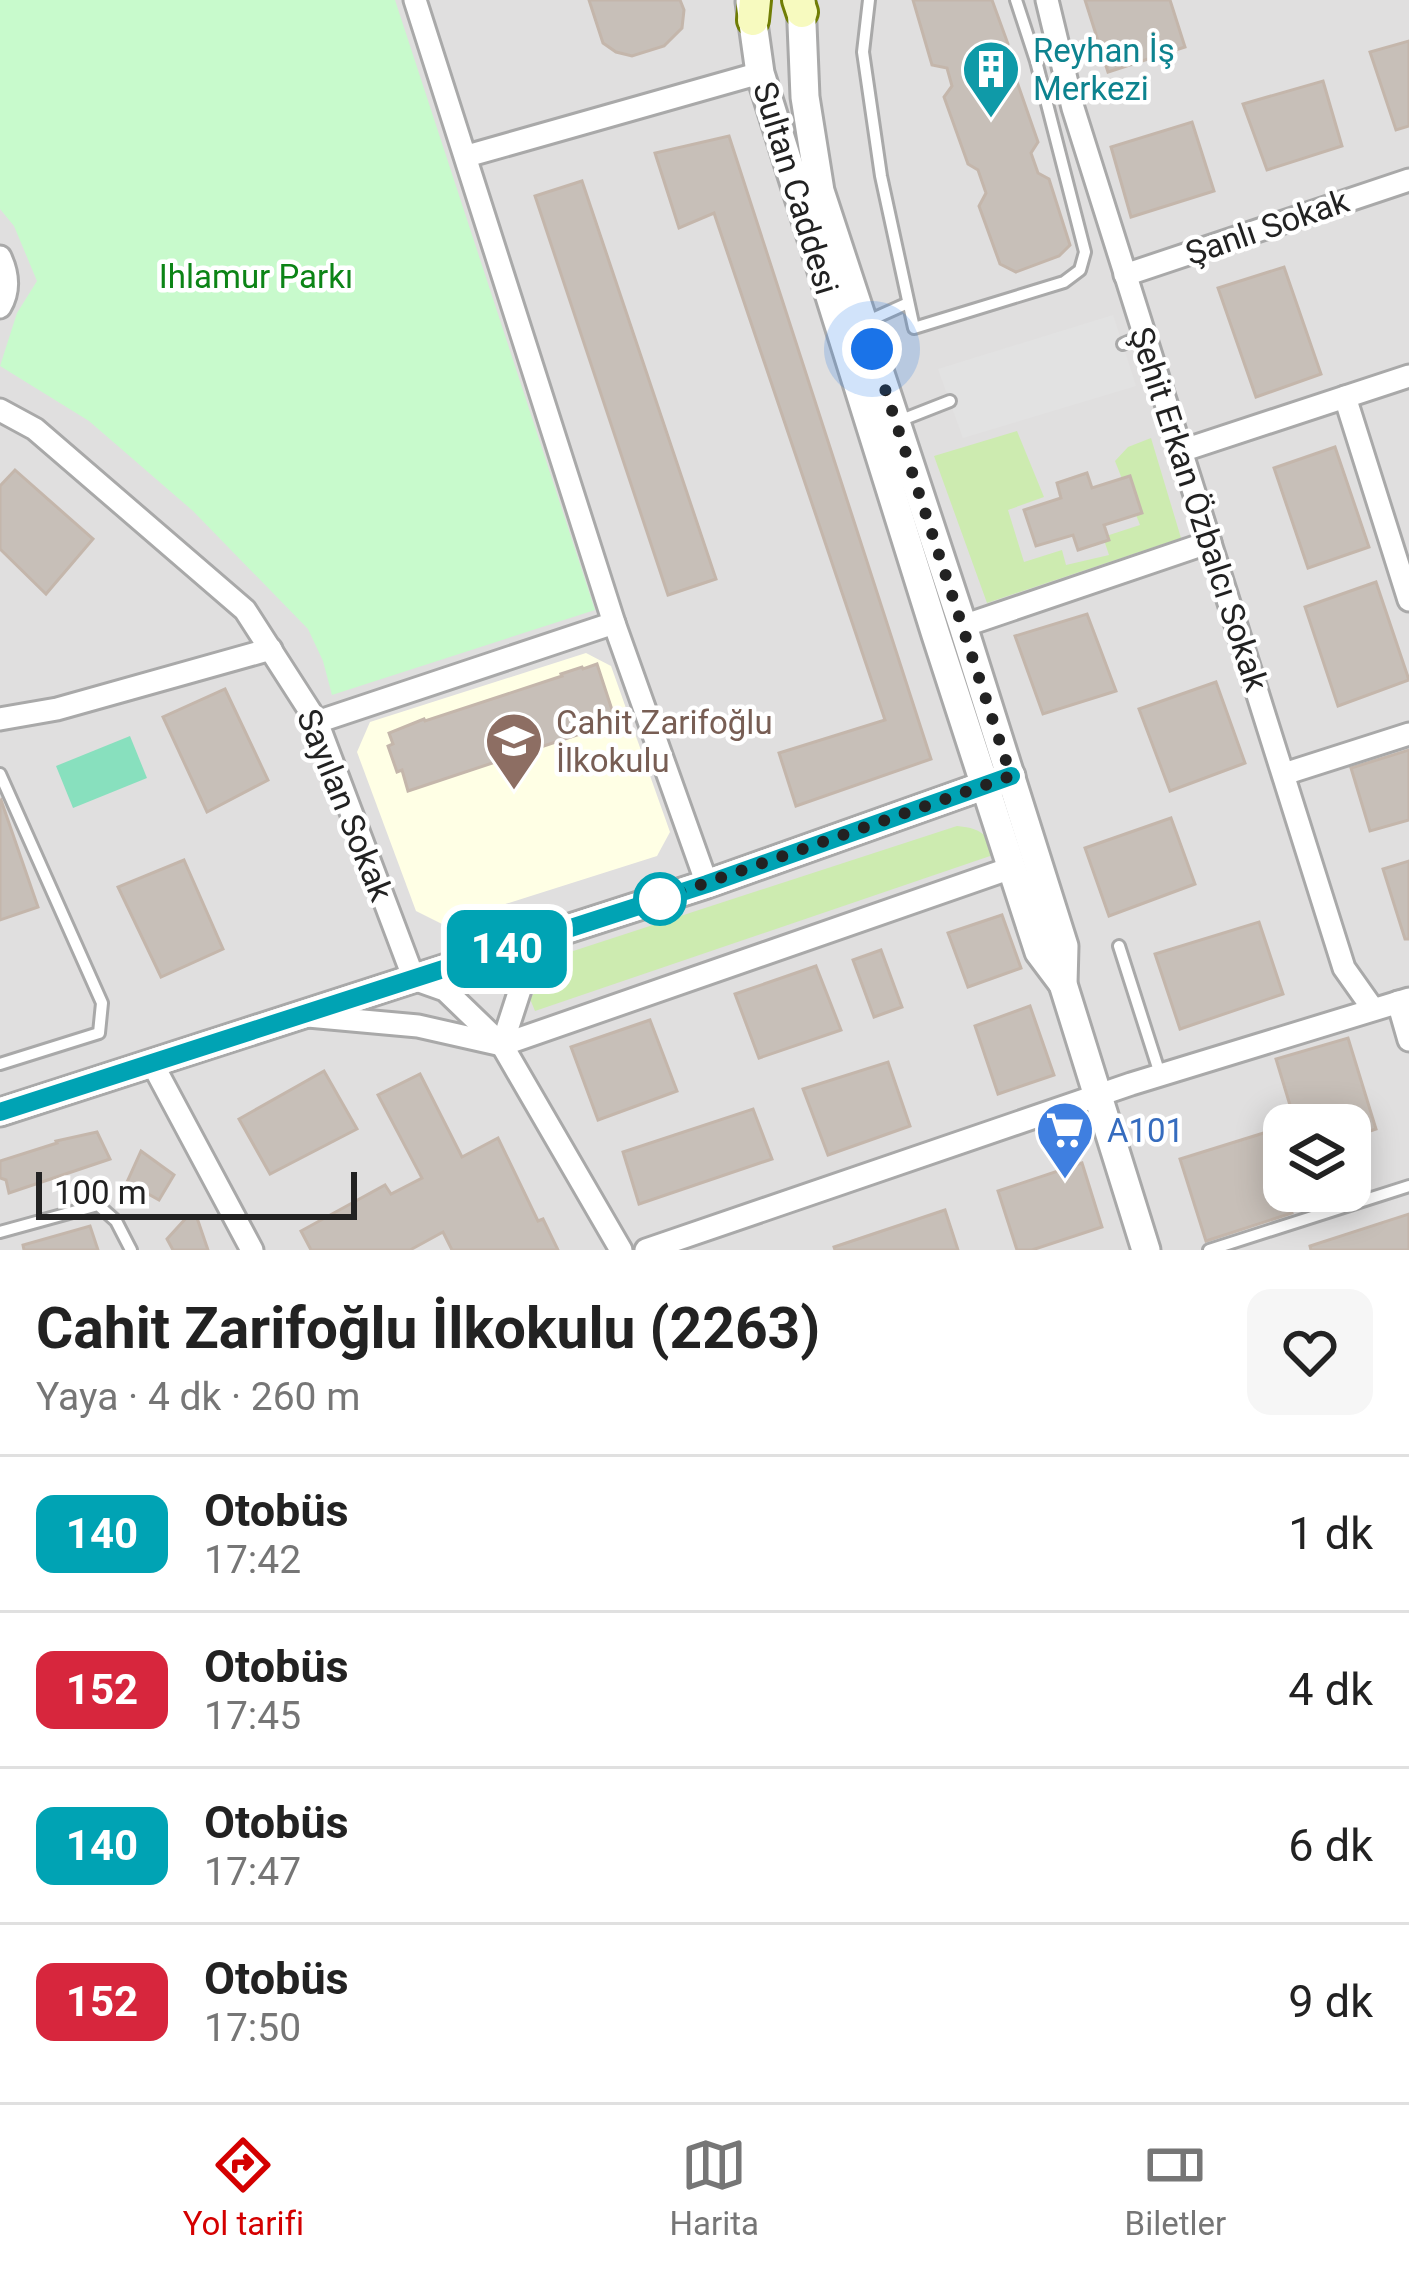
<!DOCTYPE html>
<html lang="tr">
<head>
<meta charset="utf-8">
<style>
	body { margin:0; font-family:Roboto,sans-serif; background:#f6f6f6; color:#222; height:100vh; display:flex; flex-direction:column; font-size:45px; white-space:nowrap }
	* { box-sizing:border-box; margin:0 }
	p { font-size:39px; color:#767676 }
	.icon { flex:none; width:66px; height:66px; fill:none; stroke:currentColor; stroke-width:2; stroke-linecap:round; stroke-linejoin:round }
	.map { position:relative; height:1250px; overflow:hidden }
	.side { display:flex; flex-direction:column; background:#fff; flex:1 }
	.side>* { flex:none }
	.badge { padding:0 24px; border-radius:18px; font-size:42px; line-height:78px }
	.buttons { position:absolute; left:1263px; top:1104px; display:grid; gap:24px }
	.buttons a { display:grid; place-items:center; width:108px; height:108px; border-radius:24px; background:#fff; box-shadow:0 6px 30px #0003; font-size:60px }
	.scale { position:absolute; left:36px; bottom:30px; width:321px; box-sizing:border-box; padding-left:12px; border:6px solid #222; border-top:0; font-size:33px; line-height:42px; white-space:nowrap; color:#222; -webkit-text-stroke:9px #fff; paint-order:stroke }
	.you { position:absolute; width:60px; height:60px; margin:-30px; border:9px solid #fff; border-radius:50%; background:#1a73e8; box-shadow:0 0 0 18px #1a73e833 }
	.map>.badge { position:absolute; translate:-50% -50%; box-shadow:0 0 0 6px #fff }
	.round { display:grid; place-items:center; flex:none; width:126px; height:126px; border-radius:24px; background:#f6f6f6 }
	.head { display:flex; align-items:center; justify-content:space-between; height:204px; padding:0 36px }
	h1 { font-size:57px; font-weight:700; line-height:90px }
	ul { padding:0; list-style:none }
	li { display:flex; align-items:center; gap:36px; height:156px; padding:0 36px; border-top:3px solid #e0e0e0 }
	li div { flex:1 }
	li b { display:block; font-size:45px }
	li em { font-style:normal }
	li .badge { min-width:132px; font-weight:700; text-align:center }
	.dock { display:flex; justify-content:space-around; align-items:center; height:168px; border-top:3px solid #e0e0e0; background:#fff; font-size:33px; color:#767676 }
	.dock a { display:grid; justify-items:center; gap:6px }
	.dock .on { color:#d40000 }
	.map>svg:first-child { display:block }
</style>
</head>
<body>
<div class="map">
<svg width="1409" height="1250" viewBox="0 0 1409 1250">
	<rect width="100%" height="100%" fill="#f2efe9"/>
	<path fill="#e0dfdf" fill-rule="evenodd" d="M0 0H1409V1250H0ZM1284 1125H1350V1191H1284Z"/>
	<path fill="#ffffe5" d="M586 653 611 666 670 832 657 856 442 924 416 911 357 752 370 722Z"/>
	<g fill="#cdebb0">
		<path d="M1017 431 1044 497 1008 510 1024 562 1062 550 1066 565 1109 555 1103 537 1140 525 1115 461 1128 447 1151 438 1181 538 987 603 934 456Z"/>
		<path d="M957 826C979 828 987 833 996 854L535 1011 530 999 561 955Z"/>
	</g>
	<path fill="#c8facc" d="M0 0H395L595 610 332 695 323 661 308 629 193 511 89 421 0 366 17 313 37 281 14 226 0 209Z"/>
	<path fill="#88e0be" d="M130 736 147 778 73 808 56 766Z"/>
	<path fill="#e2e2e2" d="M1113 315 1136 386 963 438 938 369Z"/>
	<g fill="#c7bfb8" stroke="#c4b6ab" stroke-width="3">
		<path d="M589 0H680L684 10 682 28 664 46 632 56 616 52 603 43Z"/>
		<path d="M913 0H992L1008 44 1000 58 1005 74 1015 76 1038 142 1031 153 1038 173 1049 179 1070 245 1059 256 1016 272 1000 264 979 206 986 193 978 170 968 164 944 97 952 86 947 68 932 65Z"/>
		<path d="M1085 0H1170L1185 47 1108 72Z"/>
		<path d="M1409 41V126L1396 130 1370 52Z"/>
		<path d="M1323 81 1342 146 1267 170 1243 104Z"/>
		<path d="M1192 122 1214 191 1131 217 1111 147Z"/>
		<path d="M729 136 931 759 796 806 779 753 885 720 714 213 679 228 655 153Z"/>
		<path d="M582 181 716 579 668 595 535 196Z"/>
		<path d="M1284 267 1321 374 1256 397 1218 288Z"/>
		<path d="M1335 447 1369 547 1308 568 1274 468Z"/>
		<path d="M15 470 93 539 46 594 0 549V486Z"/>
		<path d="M1087 473 1092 488 1130 476 1142 513 1104 525 1109 540 1078 550 1073 535 1036 546 1024 510 1061 498 1057 483Z"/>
		<path d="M1376 582 1409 680 1338 706 1305 607Z"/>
		<path d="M1087 614 1116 691 1043 714 1015 636Z"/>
		<path d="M597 664 616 722 408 791 402 770 397 772 388 746 393 744 389 733 424 719 425 721 562 676 561 674 582 667 583 669Z"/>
		<path d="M1216 682 1245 763 1170 791 1139 709Z"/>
		<path d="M225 689 268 780 207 812 163 717Z"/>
		<path d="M1409 750V820L1370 831 1351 768Z"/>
		<path d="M1 800 38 907 0 920V801Z"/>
		<path d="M1171 818 1195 884 1109 916 1085 848Z"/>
		<path d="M184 860 223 949 161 977 118 887Z"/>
		<path d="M1409 861V939H1405L1383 869Z"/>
		<path d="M1002 915 1021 968 968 987 948 933Z"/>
		<path d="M1259 922 1283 994 1180 1029 1155 954Z"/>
		<path d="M881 950 902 1007 874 1017 853 960Z"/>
		<path d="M816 966 841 1030 759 1058 735 994Z"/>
		<path d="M1030 1006 1054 1075 998 1094 975 1026Z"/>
		<path d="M650 1020 677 1091 598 1120 571 1047Z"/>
		<path d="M1348 1038 1376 1129 1350 1138V1125H1296L1276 1059Z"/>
		<path d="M888 1062 910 1126 828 1155 803 1089Z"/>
		<path d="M324 1071 357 1129 270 1174 239 1119Z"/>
		<path d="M420 1074 462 1157 498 1138 538 1221 543 1219 558 1250H452L443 1232 410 1250H311L301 1231 385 1185 391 1194 422 1178 378 1095Z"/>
		<path d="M753 1109 772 1159 639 1204 623 1152Z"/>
		<path d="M97 1132 110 1159 9 1193 6 1180 0 1178V1161L57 1143 56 1141Z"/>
		<path d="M1267 1132 1292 1213 1206 1241 1180 1159Z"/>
		<path d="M141 1151 174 1175 159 1200 127 1182Z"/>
		<path d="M1082 1163 1102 1227 1032 1250H1017L998 1191Z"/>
		<path d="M945 1210 958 1250H835L834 1247Z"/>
		<path d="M1409 1214V1250H1311L1310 1246Z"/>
		<path d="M187 1217 197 1218 208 1250H173L167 1239Z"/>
		<path d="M90 1226 98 1250H24L23 1245Z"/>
	</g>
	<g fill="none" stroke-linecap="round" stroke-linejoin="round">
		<defs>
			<g id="service">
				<path d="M869 0 863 52 881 176 914 328 1064 282 1080 270 1085 252 1036 61 1016 0"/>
				<path d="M868 321 908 303"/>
				<path d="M1123 344 1144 335"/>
				<path d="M899 421 950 401"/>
				<path d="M0 774 102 1003 99 1033 0 1064"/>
				<path d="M1119 946 1160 1074"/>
				<path d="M0 1232 98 1205 116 1221 131 1250"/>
				<path d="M1209 1250 1409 1186"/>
			</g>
			<g id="minor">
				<path d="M415 0 614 623 707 884"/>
				<path d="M1047 0 1073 108 1344 968 1373 1009"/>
				<path d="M467 156 760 73"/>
				<path d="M0 257C8 274 10 290 0 307"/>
				<path d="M1125 275 1409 180"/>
				<path d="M1345 397 1409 600"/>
				<path d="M0 410 35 429 245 610 317 722 414 979 445 990 502 1045 621 1250"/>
				<path d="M1181 451 1409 376"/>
				<path d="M963 626 1210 542"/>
				<path d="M0 719 57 709 271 649"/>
				<path d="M317 722 614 623"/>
				<path d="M1284 774 1409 734"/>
				<path d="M1398 1002 1409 1040"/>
				<path d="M308 1016 418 1026 502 1045 528 965 554 934"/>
				<path d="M502 1045 1011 868"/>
				<path d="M152 1063 252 1250"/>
				<path d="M646 1250 1131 1084 1409 999"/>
			</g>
			<g id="tertiary">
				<path d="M801 0 805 97 820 191 963 626 1064 946 1063 984 1146 1250"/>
				<path d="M750 2 760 73 936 635 1039 952 1063 984"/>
				<path d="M0 1112 707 884 1011 776"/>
			</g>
			<g id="secondary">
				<path d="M798 0 802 12"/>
				<path d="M753 20 755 0"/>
			</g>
		</defs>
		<use href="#service" stroke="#a9a9a9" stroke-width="16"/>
		<use href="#minor" stroke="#a9a9a9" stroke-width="27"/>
		<use href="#tertiary" stroke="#a9a9a9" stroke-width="33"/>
		<use href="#secondary" stroke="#707d05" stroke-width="36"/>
		<use href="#service" stroke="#fff" stroke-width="10"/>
		<use href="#minor" stroke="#fff" stroke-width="21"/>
		<use href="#tertiary" stroke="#fff" stroke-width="27"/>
		<use href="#secondary" stroke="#f7fabf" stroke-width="30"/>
	</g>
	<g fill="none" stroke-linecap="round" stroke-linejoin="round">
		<defs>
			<path id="line" d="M0 1112 707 884 1011 776"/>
		</defs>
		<use href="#line" stroke="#fff" stroke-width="27"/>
		<use href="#line" stroke="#00a3b4" stroke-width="18"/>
		<path stroke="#222" stroke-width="12" stroke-dasharray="0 21.6" d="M660 899 1011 776 872 349"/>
	</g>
	<defs>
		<symbol id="building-pin" viewBox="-11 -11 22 30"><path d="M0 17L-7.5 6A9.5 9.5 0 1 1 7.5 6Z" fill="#0f9aa8" stroke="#fff"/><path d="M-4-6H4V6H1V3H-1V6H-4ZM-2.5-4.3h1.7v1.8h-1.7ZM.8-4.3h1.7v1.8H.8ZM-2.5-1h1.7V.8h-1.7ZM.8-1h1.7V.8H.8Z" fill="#fff"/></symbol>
		<symbol id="school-pin" viewBox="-11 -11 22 30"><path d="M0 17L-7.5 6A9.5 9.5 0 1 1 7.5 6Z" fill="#8d6e63" stroke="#fff"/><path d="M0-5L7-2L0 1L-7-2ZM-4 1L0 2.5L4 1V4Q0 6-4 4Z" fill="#fff"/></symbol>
		<symbol id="supermarket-pin" viewBox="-11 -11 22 30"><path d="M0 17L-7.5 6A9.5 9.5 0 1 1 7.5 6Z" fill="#3f7fe0" stroke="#fff"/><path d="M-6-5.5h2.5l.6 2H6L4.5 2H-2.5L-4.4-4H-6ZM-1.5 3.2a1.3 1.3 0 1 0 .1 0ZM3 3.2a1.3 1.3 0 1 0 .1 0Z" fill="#fff"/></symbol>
	</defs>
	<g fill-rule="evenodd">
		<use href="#building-pin" x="958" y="36" width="66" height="90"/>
		<use href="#school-pin" x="481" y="708" width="66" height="90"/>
		<use href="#supermarket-pin" x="1032" y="1097" width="66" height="90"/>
	</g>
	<circle fill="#fff" stroke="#00a3b4" stroke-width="6" cx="660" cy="899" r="24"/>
	<g text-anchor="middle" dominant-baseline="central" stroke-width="9" stroke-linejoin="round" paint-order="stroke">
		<g font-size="33" fill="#0d838f" stroke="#fff" text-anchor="start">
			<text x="1033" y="50">Reyhan İş<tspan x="1033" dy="38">Merkezi</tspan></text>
		</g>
		<g font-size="33" fill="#222" stroke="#fff">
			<text transform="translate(796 188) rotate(73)">Sultan Caddesi</text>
			<text transform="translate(1267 227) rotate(-19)">Şanlı Sokak</text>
			<text transform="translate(1199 509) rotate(72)">Şehit Erkan Özbalcı Sokak</text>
			<text transform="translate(345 805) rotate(68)">Sayılan Sokak</text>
		</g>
		<g font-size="33" fill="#0c8416" stroke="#fff">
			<text x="256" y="276">Ihlamur Parkı</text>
		</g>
		<g font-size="33" fill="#785e54" stroke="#fff" text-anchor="start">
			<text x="556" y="722">Cahit Zarifoğlu<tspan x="556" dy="38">İlkokulu</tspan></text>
		</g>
		<g font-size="33" fill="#366cbe" stroke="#fff" text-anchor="start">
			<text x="1107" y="1130">A101</text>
		</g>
	</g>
</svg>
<div class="buttons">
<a><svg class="icon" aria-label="layers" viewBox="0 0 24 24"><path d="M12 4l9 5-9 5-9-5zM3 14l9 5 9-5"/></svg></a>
</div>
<div class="scale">100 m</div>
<div class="you" style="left:872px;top:349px"></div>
<b class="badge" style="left:507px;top:949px;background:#00a3b4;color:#fff">140</b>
</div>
<section class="side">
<div class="head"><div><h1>Cahit Zarifoğlu İlkokulu (2263)</h1><p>Yaya · 4 dk · 260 m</p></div><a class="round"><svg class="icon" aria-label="heart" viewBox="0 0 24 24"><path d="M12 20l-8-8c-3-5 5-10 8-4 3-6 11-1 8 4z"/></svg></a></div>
<ul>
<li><span class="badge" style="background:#00a3b4;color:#fff">140</span><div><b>Otobüs</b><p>17:42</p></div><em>1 dk</em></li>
<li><span class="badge" style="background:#d7263d;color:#fff">152</span><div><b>Otobüs</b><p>17:45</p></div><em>4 dk</em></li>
<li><span class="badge" style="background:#00a3b4;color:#fff">140</span><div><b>Otobüs</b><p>17:47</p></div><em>6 dk</em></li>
<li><span class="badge" style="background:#d7263d;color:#fff">152</span><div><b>Otobüs</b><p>17:50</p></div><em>9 dk</em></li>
</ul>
</section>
<nav class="dock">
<a class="on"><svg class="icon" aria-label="directions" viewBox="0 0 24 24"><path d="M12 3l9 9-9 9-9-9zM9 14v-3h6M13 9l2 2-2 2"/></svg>Yol tarifi</a>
<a><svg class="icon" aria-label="map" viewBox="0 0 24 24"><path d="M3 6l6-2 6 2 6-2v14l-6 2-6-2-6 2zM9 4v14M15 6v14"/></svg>Harita</a>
<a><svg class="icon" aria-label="tickets" viewBox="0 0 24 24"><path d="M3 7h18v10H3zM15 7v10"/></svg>Biletler</a>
</nav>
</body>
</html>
